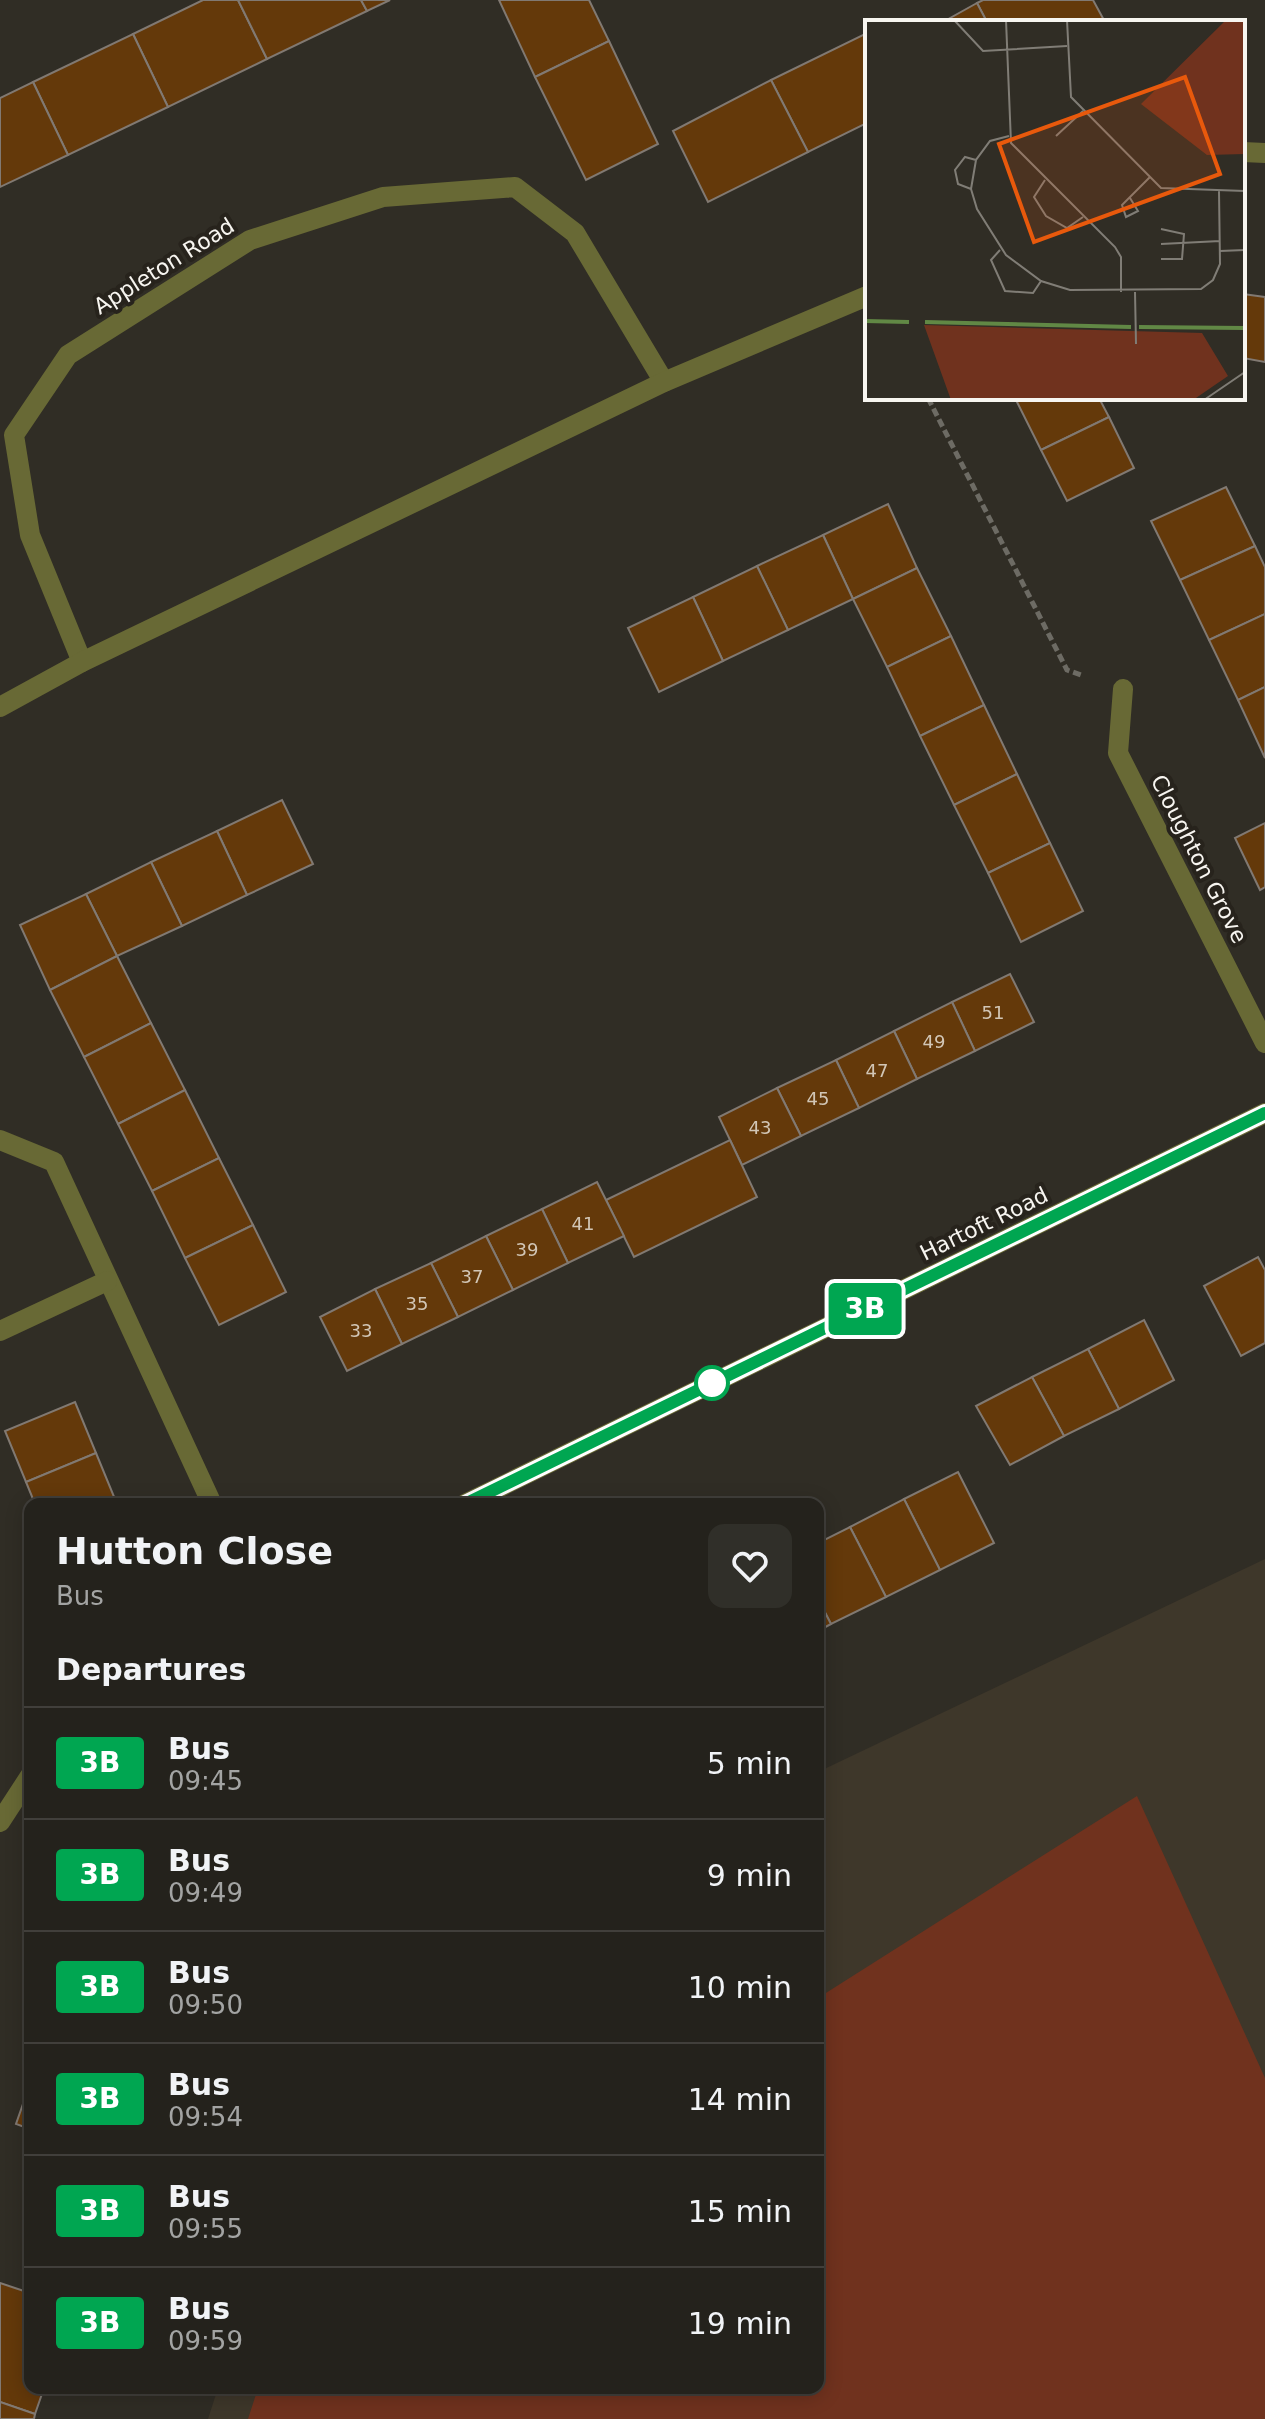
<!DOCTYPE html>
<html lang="en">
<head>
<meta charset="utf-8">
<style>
	body { margin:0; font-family:"DejaVu Sans",sans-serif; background:#302f29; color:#f1f3f6; height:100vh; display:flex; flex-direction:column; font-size:30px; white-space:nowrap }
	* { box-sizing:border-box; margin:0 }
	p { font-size:26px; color:#a3a4a3 }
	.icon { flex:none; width:44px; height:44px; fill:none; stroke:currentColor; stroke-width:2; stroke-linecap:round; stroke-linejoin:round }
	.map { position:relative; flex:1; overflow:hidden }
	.panel { position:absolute; left:24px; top:1498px; width:800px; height:896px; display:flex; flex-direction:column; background:#24221c; border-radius:16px; box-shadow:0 4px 20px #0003,0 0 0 2px #413f3b }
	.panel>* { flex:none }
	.badge { padding:0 16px; border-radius:6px; font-size:28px; line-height:52px }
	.map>.badge { position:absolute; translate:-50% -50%; box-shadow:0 0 0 4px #fff }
	h2 { padding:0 32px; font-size:30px; line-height:72px }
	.round { display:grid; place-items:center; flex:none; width:84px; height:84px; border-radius:16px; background:#302f29 }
	.overview { display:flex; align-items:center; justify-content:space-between; height:136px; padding:0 32px }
	h1 { font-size:38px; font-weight:700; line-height:60px }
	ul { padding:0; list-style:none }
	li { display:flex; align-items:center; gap:24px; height:112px; padding:0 32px; border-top:2px solid #413f3b }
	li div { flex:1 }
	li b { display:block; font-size:30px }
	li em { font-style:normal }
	li .badge { min-width:88px; font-weight:700; text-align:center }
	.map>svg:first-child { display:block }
</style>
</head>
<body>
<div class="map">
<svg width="1265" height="2419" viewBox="0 0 1265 2419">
	<rect width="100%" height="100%" fill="#302d25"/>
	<path fill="#3e372a" d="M1265 1559V2419H208L218 2388H818V1772Z"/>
	<path fill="#70321e" d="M1137 1796 1265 2078V2419H248L258 2388H818V1998Z"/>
	<g fill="#64390a" stroke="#817972" stroke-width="2">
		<path d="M203 0H238L267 59 168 107 133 34Z"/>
		<path d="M238 0H361L367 11 267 59Z"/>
		<path d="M361 0H390L367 11Z"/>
		<path d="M499 0H589L609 41 535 77Z"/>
		<path d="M983 0H1093L1105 22H987L977 3Z"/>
		<path d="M977 3 987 22H943Z"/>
		<path d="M867 33V123L808 152 771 80Z"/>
		<path d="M133 34 168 107 68 155 33 82Z"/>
		<path d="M609 41 658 144 586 180 535 77Z"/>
		<path d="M771 80 808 152 708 202 673 131Z"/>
		<path d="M33 82 68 155 0 187V98Z"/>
		<path d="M1243 294 1265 297V362L1243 358Z"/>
		<path d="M1019 398H1099L1109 417 1041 450 1016 400Z"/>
		<path d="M1109 417 1134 468 1067 501 1041 450Z"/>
		<path d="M1226 487 1255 546 1180 580 1151 521Z"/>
		<path d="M888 504 917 568 853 599 823 535Z"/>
		<path d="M823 535 853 599 788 630 757 566Z"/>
		<path d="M1255 546 1265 567V614L1209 640 1180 580Z"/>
		<path d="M757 566 788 630 723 661 693 597Z"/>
		<path d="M917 568 951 636 887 667 853 599Z"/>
		<path d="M693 597 723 661 659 692 628 628Z"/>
		<path d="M1265 614V687L1238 700 1209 640Z"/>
		<path d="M951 636 984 705 920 736 887 667Z"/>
		<path d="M1265 687V758L1238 700Z"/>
		<path d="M984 705 1017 774 954 805 920 736Z"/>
		<path d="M1017 774 1050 843 988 873 954 805Z"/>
		<path d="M282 800 313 864 247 895 217 831Z"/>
		<path d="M1265 823V887L1260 890 1235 838Z"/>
		<path d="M217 831 247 895 182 926 151 862Z"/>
		<path d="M1050 843 1083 911 1021 942 988 873Z"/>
		<path d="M151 862 182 926 117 956 86 894Z"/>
		<path d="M86 894 117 956 50 990 20 925Z"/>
		<path d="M117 956 151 1023 84 1057 50 990Z"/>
		<path d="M1010 974 1034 1022 975 1051 952 1002Z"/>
		<path d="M952 1002 975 1051 917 1079 894 1031Z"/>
		<path d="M151 1023 185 1090 118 1124 84 1057Z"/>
		<path d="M894 1031 917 1079 859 1108 836 1060Z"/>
		<path d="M836 1060 859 1108 801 1136 777 1088Z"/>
		<path d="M777 1088 801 1136 742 1165 719 1117Z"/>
		<path d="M185 1090 219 1158 152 1191 118 1124Z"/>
		<path d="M730 1140 757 1197 634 1257 606 1200Z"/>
		<path d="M219 1158 253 1225 185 1258 152 1191Z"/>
		<path d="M597 1182 624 1236 568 1263 542 1209Z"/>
		<path d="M542 1209 568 1263 513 1290 486 1236Z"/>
		<path d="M253 1225 286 1292 219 1325 185 1258Z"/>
		<path d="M486 1236 513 1290 458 1317 431 1263Z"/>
		<path d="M1258 1257 1265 1270V1343L1241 1356 1204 1286Z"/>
		<path d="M431 1263 458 1317 402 1344 375 1289Z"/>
		<path d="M375 1289 402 1344 347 1371 320 1317Z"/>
		<path d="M1144 1320 1174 1380 1119 1409 1088 1349Z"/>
		<path d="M1088 1349 1119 1409 1064 1436 1032 1377Z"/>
		<path d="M1032 1377 1064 1436 1010 1465 976 1406Z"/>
		<path d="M75 1402 96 1453 26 1482 5 1431Z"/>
		<path d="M96 1453 117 1504H35L26 1482Z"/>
		<path d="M958 1472 994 1543 940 1570 904 1499Z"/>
		<path d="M904 1499 940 1570 886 1597 850 1527Z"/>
		<path d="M850 1527 886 1597 831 1624 818 1599V1543Z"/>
		<path d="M818 1599 831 1624 818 1631Z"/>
		<path d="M30 2084V2129L16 2124Z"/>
		<path d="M0 2283 30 2293V2388H44L35 2414 0 2402Z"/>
		<path d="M0 2402 35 2414 34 2419H0Z"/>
	</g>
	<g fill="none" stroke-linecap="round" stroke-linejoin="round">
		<path stroke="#6d6b64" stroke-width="5" stroke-dasharray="8 4" stroke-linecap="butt" d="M928 398 1067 670 1084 676"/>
		<g stroke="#686935" stroke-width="20">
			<path d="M1243 152 1265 153"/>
			<path d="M82 662 30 535 14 435 68 355 250 240 383 197 515 187 575 233 664 382"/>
			<path d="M1123 689 1118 753 1265 1043"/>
			<path d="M0 707 82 662 664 382 867 296"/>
			<path d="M0 1140 54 1162 212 1504"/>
			<path d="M0 1331 107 1281"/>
			<path d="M465 1504 1265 1113"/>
			<path d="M0 1822 30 1776"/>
		</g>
	</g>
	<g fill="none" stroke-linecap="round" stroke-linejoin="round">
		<defs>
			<path id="line" d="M465 1504 1265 1113"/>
		</defs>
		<use href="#line" stroke="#fff" stroke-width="18"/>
		<use href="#line" stroke="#00a651" stroke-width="12"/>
	</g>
	<circle fill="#fff" stroke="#00a651" stroke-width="4" cx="712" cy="1383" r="16"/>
	<g text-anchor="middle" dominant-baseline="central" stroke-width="8" stroke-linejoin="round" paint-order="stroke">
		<g font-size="18" fill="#d2c6b6">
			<text x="993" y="1012">51</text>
			<text x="934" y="1041">49</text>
			<text x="877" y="1070">47</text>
			<text x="818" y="1098">45</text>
			<text x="760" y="1127">43</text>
			<text x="583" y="1223">41</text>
			<text x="527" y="1249">39</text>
			<text x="472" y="1276">37</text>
			<text x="417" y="1303">35</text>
			<text x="361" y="1330">33</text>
		</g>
		<g font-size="22" fill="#f7f5f0" stroke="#27231c">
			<text transform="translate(164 266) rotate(-32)">Appleton Road</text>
			<text transform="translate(1199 859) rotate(63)">Cloughton Grove</text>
			<text transform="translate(984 1224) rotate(-26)">Hartoft Road</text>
		</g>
	</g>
	<g transform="translate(865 20)">
		<rect width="380" height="380" fill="#302d25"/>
		<path d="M361 0H380V134L342 135 276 84ZM59 305 337 313 363 356 328 380H86Z" fill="#70321e"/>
		<path fill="none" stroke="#618845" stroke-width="4" d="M0 301 44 302M60 302 266 307M274 307 380 308"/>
		<path fill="none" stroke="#807d76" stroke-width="2" d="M89 0 118 31 202 26M141 0 146 123 250 227 256 237V272M202 0 206 77 296 168 380 171M144 116 125 121 111 140 106 169 112 189 141 235 176 261 205 270 336 269 348 260 355 244 354 171M191 116 218 91M180 160 169 177 181 196 202 208 218 197M106 169 93 164 90 150 100 137 111 140M265 178 273 191 261 197 257 185 285 157M296 224 355 221M135 230 126 240 140 271 168 273 176 261M355 231 380 230M296 239H317L319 214 296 209M270 272 271 324M339 380 380 352"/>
		<path fill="#e8590c" fill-opacity="0.15" stroke="#e8590c" stroke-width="4" d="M320 57 355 154 169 222 134 124Z"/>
		<rect width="380" height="380" fill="none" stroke="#f7f5f0" stroke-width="4"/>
	</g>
</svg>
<b class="badge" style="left:865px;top:1309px;background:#00a651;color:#fff">3B</b>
<section class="panel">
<div class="overview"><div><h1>Hutton Close</h1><p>Bus</p></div><a class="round"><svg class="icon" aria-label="heart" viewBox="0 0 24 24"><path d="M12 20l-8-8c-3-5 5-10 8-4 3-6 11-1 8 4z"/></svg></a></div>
<h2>Departures</h2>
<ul>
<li><span class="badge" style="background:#00a651;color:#fff">3B</span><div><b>Bus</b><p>09:45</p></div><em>5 min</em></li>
<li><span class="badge" style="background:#00a651;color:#fff">3B</span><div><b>Bus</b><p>09:49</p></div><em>9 min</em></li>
<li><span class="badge" style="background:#00a651;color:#fff">3B</span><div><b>Bus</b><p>09:50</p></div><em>10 min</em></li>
<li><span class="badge" style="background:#00a651;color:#fff">3B</span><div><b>Bus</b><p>09:54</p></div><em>14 min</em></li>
<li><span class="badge" style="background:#00a651;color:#fff">3B</span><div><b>Bus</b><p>09:55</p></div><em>15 min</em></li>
<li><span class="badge" style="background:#00a651;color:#fff">3B</span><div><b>Bus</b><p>09:59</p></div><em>19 min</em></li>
</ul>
</section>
</div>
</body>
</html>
